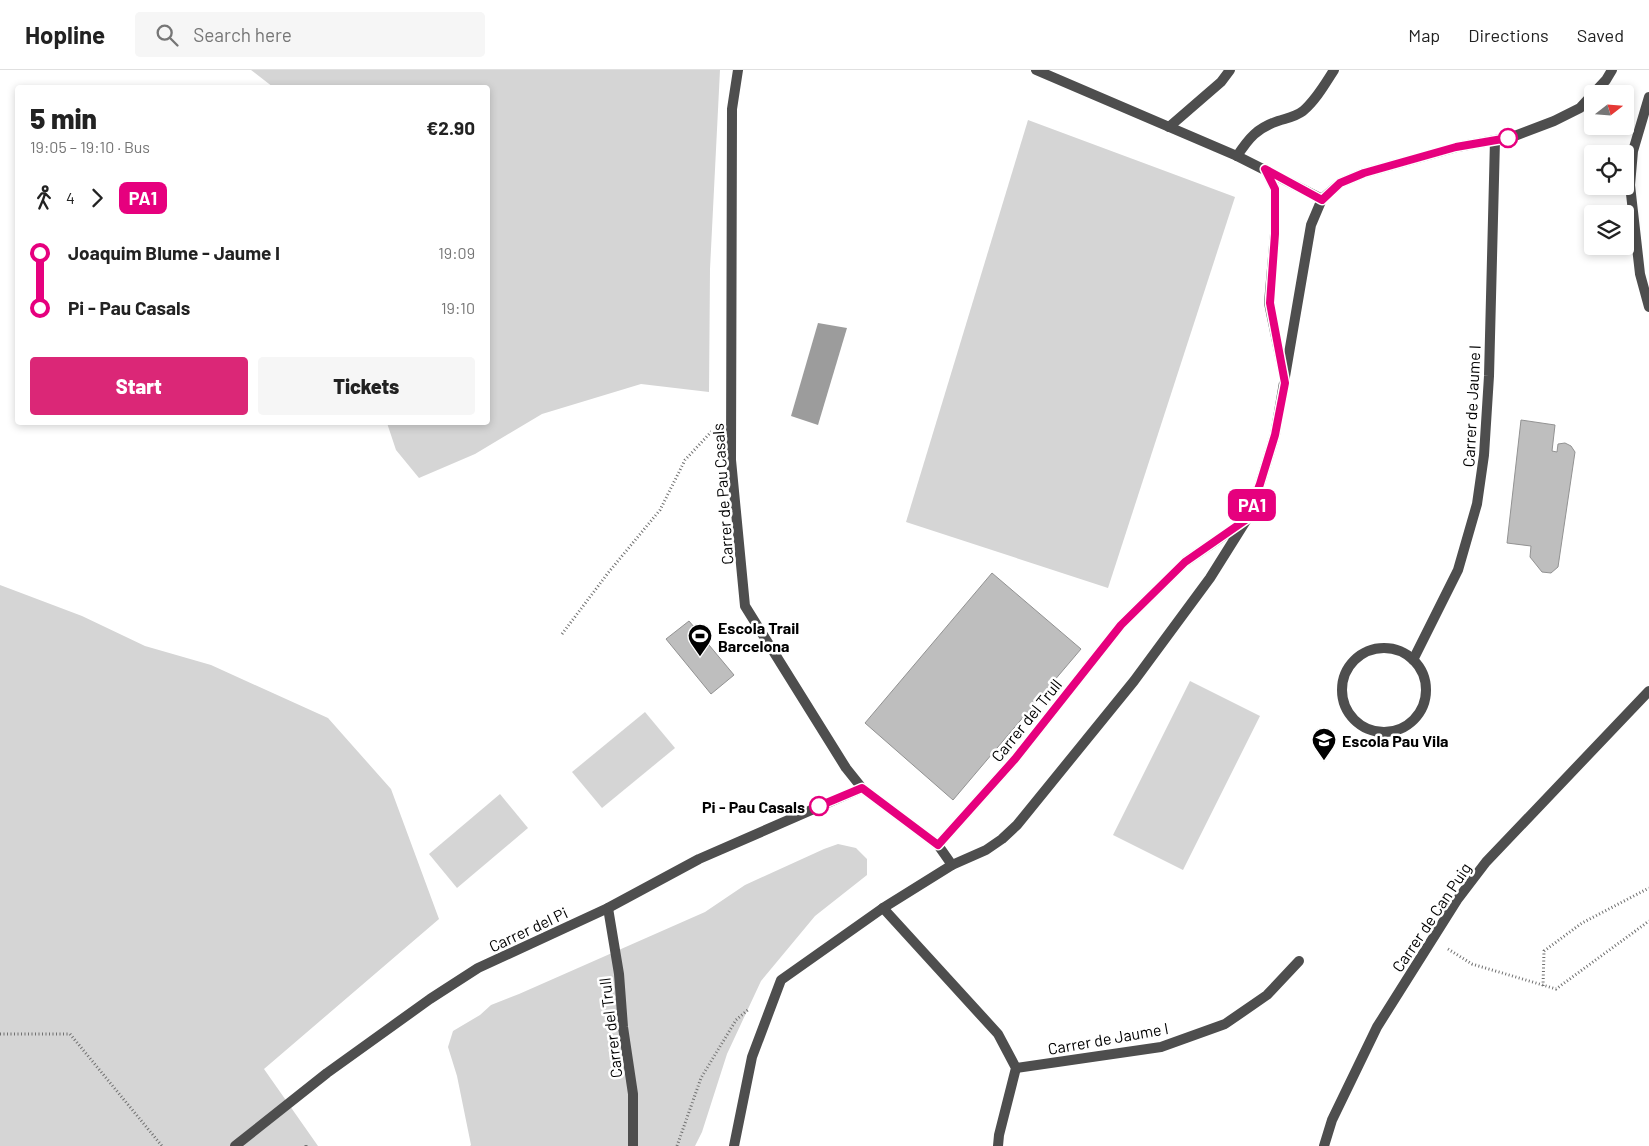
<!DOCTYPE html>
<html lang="en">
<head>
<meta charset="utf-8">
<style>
	body { margin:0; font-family:Barlow,sans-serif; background:#f6f6f6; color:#222; height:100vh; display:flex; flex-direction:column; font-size:19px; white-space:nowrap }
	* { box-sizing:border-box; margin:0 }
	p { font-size:16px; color:#767676 }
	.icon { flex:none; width:28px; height:28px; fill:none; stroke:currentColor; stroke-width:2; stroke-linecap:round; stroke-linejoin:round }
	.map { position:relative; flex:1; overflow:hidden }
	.sheet { position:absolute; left:15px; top:15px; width:475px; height:340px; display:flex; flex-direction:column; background:#fff; border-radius:5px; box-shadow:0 2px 8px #0003 }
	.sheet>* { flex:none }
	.badge { padding:0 10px; border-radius:8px; font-size:18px; line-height:32px }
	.needle { width:32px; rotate:73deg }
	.controls { position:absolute; left:1584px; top:15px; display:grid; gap:10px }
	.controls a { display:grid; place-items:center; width:50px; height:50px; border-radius:5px; background:#fff; box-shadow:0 2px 8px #0003; font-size:25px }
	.map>.badge { position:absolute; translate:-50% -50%; box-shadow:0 0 0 2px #fff }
	.legs { display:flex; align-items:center; gap:8px; height:55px; padding:0 15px; font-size:16px }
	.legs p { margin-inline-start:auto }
	.headline { display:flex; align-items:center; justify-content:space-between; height:85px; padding:0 15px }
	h1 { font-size:28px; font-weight:800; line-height:38px }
	.cta { display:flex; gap:10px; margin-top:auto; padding:10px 15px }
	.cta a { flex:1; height:58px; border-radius:5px; background:#db2777; color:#fff; font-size:20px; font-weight:800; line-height:58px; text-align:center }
	.cta a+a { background:#f6f6f6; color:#222 }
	ul { padding:0 15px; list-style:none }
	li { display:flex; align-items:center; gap:18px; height:55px; font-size:19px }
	li i { display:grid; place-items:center; width:8px; height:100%; margin:0 6px; background:currentColor }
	li i::after { content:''; width:12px; height:12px; margin:-6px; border:4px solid; border-radius:50%; background:#fff }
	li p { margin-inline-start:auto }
	li:first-child i { background:linear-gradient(#0000 50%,currentColor 0) }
	li:last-child i { background:linear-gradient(currentColor 50%,#0000 0) }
	header { display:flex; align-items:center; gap:30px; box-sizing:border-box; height:70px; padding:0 25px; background:#fff; border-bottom:1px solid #e0e0e0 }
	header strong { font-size:24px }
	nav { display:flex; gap:28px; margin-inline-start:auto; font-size:18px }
	.search { width:350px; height:45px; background:#f6f6f6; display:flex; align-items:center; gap:12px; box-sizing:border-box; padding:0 18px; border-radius:5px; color:#767676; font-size:19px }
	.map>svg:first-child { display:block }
</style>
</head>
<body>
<header>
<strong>Hopline</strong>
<div class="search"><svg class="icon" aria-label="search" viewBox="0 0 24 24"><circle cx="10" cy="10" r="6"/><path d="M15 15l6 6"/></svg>Search here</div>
<nav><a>Map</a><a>Directions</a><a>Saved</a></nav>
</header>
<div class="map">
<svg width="1649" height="1076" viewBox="0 0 1649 1076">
	<rect width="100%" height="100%" fill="#fff"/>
	<g fill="#d5d5d5">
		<path d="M251 0H720L710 199 709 322 641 314 542 344 475 384 419 408 396 380 387 353 488 352V18L273 17Z"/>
		<path d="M1028 50 1235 127 1108 518 906 452Z"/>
		<path d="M0 515 82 546 145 576 211 595 328 648 391 719 439 849 264 999 318 1076H0Z"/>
		<path d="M1190 611 1260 646 1183 800 1113 765Z"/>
		<path d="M645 642 675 678 602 738 572 702Z"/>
		<path d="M500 724 528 758 457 818 429 784Z"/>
		<path d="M838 774 856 778 867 789V805L815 846 761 911 727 984 702 1062 695 1076H470L471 1075 457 1006 448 977 453 961 480 945 491 935 519 924 705 842 745 815 824 779Z"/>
	</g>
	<path fill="#9c9c9c" d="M818 253 847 258 818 355 791 346Z"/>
	<g fill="#bebebe" stroke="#929292">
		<path d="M1521 350 1555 355 1552 381 1557 382 1558 374 1565 373 1571 376 1575 382 1558 497 1551 503 1542 502 1530 487 1531 476 1507 473Z"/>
		<path d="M992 503 1081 579 953 730 865 653Z"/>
		<path d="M689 551 734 605 711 624 666 569Z"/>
	</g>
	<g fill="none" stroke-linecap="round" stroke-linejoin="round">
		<g stroke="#707070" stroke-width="3" stroke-dasharray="1 2.5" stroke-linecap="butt">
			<path d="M562 564 608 503 660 440 685 390 712 361"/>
			<path d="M1448 879 1472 894 1556 919 1649 851"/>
			<path d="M1543 916 1544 881 1582 853 1649 818"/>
			<path d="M0 964H70L162 1076"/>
			<path d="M306 1076V1074"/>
			<path d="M677 1076 701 1008 736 950 749 939"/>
		</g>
		<g stroke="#4e4e4e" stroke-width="10">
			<path d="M738 0 732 39 731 390 745 536 846 698 862 718 938 775 952 795"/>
			<path d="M1036 0 1237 86 1322 129"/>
			<path d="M1593 24 1606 10 1612 0"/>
			<path d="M1649 27 1633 81 1630 115 1640 204 1649 237"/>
			<path d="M1169 57 1221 12 1230 0"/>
			<path d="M1237 86C1249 68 1257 58 1278 51 1287 48 1295 47 1303 41 1316 30 1325 14 1334 0"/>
			<path d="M1265 99 1275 119V164L1269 233 1284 306"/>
			<circle cx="1384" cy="620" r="42"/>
			<path d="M1413 590 1458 500 1477 434 1484 385 1489 306 1495 70"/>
			<path d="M938 775 1015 689 1121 555 1185 492 1242 453"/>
			<path d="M608 838 619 904 623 957 633 1024V1076"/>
			<path d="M883 838 998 964 1016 998 999 1065 998 1076"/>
			<path d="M1016 998 1161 977 1225 954 1267 925 1299 891"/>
			<path d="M235 1076 327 1003 430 929 478 898 608 838 699 789 862 718"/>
			<path d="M734 1076 752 987 781 910 883 838 952 795 986 780 1002 769 1017 755 1134 611 1210 508 1247 449 1260 414 1275 365 1311 155 1322 129 1340 113 1364 103 1457 77 1512 67 1554 51 1580 38 1592 25"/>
			<path d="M1324 1076 1332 1050 1377 957 1457 830 1486 792 1649 621"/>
		</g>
	</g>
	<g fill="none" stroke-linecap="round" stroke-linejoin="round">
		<defs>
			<path id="line-1" d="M819 736 862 718 938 775 1015 689 1121 555 1185 492 1247 449 1260 414 1275 365 1285 313 1270 233 1275 164V119L1265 99 1322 130 1340 113 1364 103 1456 77 1508 68"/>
		</defs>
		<use href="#line-1" stroke="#fff" stroke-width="11"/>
		<use href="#line-1" stroke="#e6007e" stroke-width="8"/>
	</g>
	<defs>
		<symbol id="stadium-pin" viewBox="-11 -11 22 30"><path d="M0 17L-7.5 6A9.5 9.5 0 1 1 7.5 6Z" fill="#000" stroke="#fff"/><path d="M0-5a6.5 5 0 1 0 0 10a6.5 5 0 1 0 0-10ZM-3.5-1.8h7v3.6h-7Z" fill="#fff"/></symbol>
		<symbol id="school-pin" viewBox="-11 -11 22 30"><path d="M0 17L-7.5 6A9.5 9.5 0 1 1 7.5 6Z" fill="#000" stroke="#fff"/><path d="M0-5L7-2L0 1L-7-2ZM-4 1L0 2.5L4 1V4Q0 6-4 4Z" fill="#fff"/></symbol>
	</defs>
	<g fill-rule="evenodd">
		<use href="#stadium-pin" x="686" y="552" width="28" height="38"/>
		<use href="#school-pin" x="1310" y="656" width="28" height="38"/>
	</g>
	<g fill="#fff" stroke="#e6007e" stroke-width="2.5">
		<circle cx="1508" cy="68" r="9"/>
		<circle cx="819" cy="736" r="9"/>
	</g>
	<g text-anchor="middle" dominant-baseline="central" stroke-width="5" stroke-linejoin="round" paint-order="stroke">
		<g font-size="16" fill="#000" stroke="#fff">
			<text transform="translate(1471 336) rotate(-87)">Carrer de Jaume I</text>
			<text transform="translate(722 424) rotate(-94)">Carrer de Pau Casals</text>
			<text transform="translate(1026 650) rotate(-51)">Carrer del Trull</text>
			<text transform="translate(1431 847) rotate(-56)">Carrer de Can Puig</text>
			<text transform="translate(528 859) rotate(-25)">Carrer del Pi</text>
			<text transform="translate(610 958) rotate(-97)">Carrer del Trull</text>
			<text transform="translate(1108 968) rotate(-10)">Carrer de Jaume I</text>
		</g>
		<g font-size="16" font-weight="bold" fill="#000" stroke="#fff" text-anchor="start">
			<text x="718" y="557">Escola Trail<tspan x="718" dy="18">Barcelona</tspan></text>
			<text x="1342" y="670">Escola Pau Vila</text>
		</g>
		<g font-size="16" font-weight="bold" fill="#000" stroke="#fff" text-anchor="end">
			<text x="805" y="736">Pi - Pau Casals</text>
		</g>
	</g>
</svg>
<div class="controls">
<a><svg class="needle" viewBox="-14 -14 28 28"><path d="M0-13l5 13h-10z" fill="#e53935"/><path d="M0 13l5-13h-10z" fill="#767676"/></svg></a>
<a><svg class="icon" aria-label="locate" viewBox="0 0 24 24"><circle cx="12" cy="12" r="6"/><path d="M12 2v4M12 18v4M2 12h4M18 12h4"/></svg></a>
<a><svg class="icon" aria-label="layers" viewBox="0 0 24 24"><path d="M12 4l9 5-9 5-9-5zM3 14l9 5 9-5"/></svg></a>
</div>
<b class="badge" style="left:1252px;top:435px;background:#e6007e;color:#fff">PA1</b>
<section class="sheet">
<div class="headline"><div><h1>5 min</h1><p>19:05 – 19:10 · Bus</p></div><b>€2.90</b></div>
<div class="legs"><svg class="icon" aria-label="walk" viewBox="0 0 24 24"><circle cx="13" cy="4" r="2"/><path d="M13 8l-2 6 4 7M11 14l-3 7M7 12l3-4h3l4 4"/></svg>4<svg class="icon" aria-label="forward" viewBox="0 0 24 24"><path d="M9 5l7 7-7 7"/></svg><b class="badge" style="background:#e6007e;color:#fff">PA1</b></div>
<ul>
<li><i style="color:#e6007e"></i><b>Joaquim Blume - Jaume I</b><p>19:09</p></li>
<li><i style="color:#e6007e"></i><b>Pi - Pau Casals</b><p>19:10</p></li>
</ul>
<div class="cta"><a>Start</a><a>Tickets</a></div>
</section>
</div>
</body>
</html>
